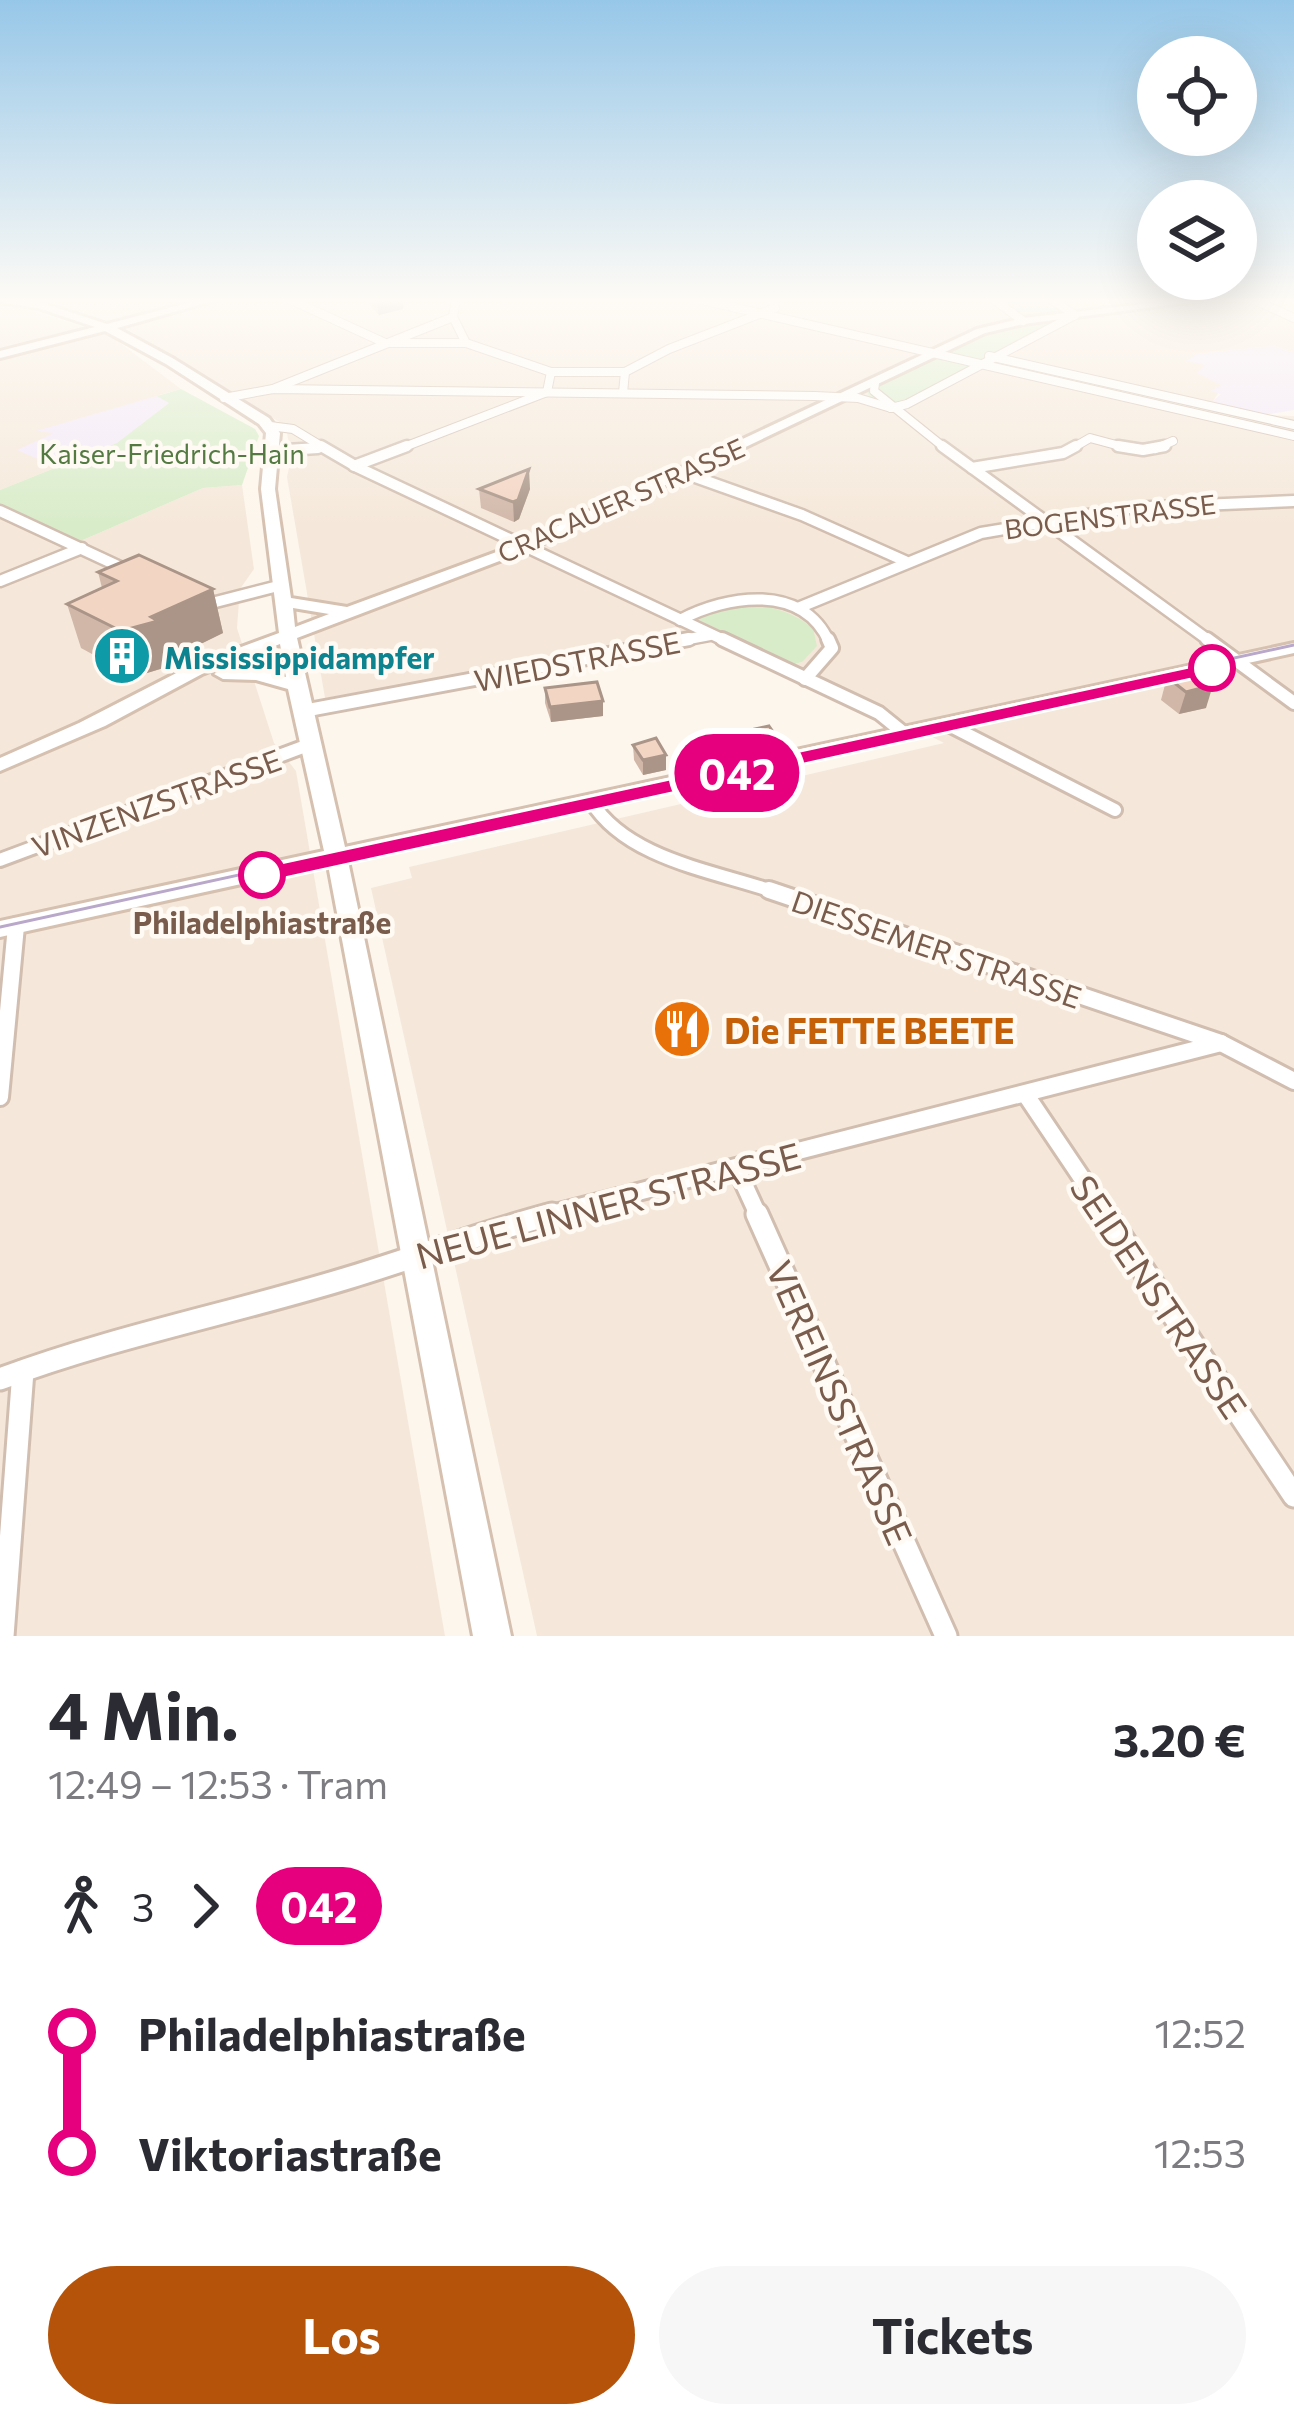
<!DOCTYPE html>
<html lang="de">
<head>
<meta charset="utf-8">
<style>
	body { margin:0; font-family:Commissioner,sans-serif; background:#f7f7f7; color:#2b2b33; height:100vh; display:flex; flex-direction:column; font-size:45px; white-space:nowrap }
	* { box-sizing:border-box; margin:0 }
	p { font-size:39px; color:#7c7c81 }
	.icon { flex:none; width:66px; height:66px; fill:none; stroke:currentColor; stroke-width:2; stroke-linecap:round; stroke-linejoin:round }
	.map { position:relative; height:1636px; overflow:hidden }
	.side { display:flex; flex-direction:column; background:#fff; flex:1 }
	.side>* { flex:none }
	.badge { padding:0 24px; border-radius:39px; font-size:42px; line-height:78px }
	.controls { position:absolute; left:1137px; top:36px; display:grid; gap:24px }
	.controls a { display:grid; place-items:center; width:120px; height:120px; border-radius:50%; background:#fff; box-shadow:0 12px 48px #0002; font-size:60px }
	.map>.badge { position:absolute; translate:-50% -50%; box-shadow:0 0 0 6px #fff }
	.legs { display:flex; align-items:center; gap:18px; height:132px; padding:0 48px; font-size:39px }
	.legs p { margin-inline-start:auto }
	.headline { display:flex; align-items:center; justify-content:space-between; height:204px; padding:0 48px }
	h1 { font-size:66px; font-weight:700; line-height:90px }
	.primary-button { display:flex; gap:24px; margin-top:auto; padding:24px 48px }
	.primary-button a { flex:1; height:138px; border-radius:72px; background:#b45309; color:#fff; font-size:48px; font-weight:700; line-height:138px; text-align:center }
	.primary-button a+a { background:#f7f7f7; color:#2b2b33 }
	ul { padding:0 48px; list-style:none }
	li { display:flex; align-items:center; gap:42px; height:120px; font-size:45px }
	li i { display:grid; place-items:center; width:18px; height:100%; margin:0 15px; background:currentColor }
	li i::after { content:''; width:30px; height:30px; margin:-15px; border:9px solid; border-radius:50%; background:#fff }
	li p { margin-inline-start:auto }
	li:first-child i { background:linear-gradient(#0000 50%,currentColor 0) }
	li:last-child i { background:linear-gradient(currentColor 50%,#0000 0) }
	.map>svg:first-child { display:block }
</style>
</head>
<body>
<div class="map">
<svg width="1294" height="1636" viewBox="0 0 1294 1636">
	<rect width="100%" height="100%" fill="#fdf6ec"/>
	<g fill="#f5e8da">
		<path d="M21 298H95L118 305 147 298H989L1019 319 973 329 1004 356 1078 317 1242 299 1294 323V353L1273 346 1197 354 1188 360 1206 365 1223 386 1213 401 1264 415 1294 416V1636H537L371 888 412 878 409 867 944 743 791 665 802 662 699 623 676 636 325 698 287 477 291 459 286 426 122 326Z"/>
		<path d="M0 302 108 334 181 389 159 395 133 433 117 443 0 490Z"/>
		<path d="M242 485 254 569 240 589 237 628 274 743 296 771 445 1636H0V514L69 546 203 488Z"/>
	</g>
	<g fill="#f3e8fa">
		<path d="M1273 346 1294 353V410L1264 415 1212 402 1221 394 1211 391 1221 385 1197 373 1205 365 1186 361 1197 354Z"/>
		<path d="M157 396 170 402 120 442 69 462 54 466 17 450 54 433 36 431Z"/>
	</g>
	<g fill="#d8ecc9">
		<path d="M989 298H1044L1078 317 904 411 869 397 865 382 973 329 1017 319Z"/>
		<path d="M181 389 255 429 259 436 242 485 203 488 69 546 0 514V490L117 443 169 403 157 396Z"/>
		<path d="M729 604C762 604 786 607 813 628L817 646 802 662 791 665 695 618Z"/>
	</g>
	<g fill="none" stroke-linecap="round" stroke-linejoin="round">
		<defs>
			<g id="street-far4">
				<path d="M287 298 385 343H466L551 372"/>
				<path d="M456 298 453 317 466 343"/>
				<path d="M693 298 1294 436"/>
				<path d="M992 298 1023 321"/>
				<path d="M1049 298 1075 315"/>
				<path d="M1250 298 1294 318"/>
				<path d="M989 356 1294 425"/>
				<path d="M625 372 669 349 775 308 771 298"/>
				<path d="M875 383 874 391 946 449"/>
				<path d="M273 389 453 317"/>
				<path d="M224 398 273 389 815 396 858 398 891 408"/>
				<path d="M891 408 907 404 1075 315"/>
				<path d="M270 426 293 429 326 449"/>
				<path d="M309 449 318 448"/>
				<path d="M399 449 547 392 551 372H625L623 393"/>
				<path d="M1071 449 1090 438 1131 449"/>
				<path d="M1155 449 1173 441"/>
			</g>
			<g id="street-far3">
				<path d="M321 446 357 467 728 642"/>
				<path d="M942 446 1211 642"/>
				<path d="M1118 446 1143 450 1165 446"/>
				<path d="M271 451 318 448"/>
				<path d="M354 466 407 446"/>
				<path d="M972 468 1063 453 1076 446"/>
				<path d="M684 473 802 515 905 561"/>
				<path d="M0 511 131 572"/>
				<path d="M0 581 82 548"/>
				<path d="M200 606 282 585"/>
				<path d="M798 608 981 533 1129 508 1294 501"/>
				<path d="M680 620C727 595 803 583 829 642"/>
				<path d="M673 642 710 635"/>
			</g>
			<g id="street-far2">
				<path d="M722 639 879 713 905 734"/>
				<path d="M1207 639 1294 703"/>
				<path d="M805 679 832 648 828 639"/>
				<path d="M303 711 689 639"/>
				<path d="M947 724 1115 810"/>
				<path d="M591 801C627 860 716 871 778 893"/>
				<path d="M0 860 311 744"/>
			</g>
			<g id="street-far1">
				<path d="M769 890 1221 1043 1294 1081"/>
				<path d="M1026 1095 1108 1217"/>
				<path d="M0 1097 16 926"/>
				<path d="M737 1169 759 1217"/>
				<path d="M540 1217 1221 1043"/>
			</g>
			<g id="street">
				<path d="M757 1214 946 1636"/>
				<path d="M1106 1214 1294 1496"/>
				<path d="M0 1379C115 1336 234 1313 351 1277 419 1256 484 1232 552 1214"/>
				<path d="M3 1636 23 1371"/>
			</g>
			<path id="secondary" d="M0 298 39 302 107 324 207 298H223L117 328 174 359 269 418 280 433 275 489 291 598 347 607 521 543 977 329 1023 318 1193 298H1222L1023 324 985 333 531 549 297 638 345 847 1294 643V653L348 861 511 1636H473L328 865 0 937V921L324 851 288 689 256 680 223 679 214 674C234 662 264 671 286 677L280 644 202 674 105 726 0 771V758L79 723 190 666 279 633 261 489 266 433 259 424 166 364 105 331 0 358V351L95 327 38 308 0 302ZM293 608 329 614 295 627Z"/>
		</defs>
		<use href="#street-far4" stroke="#d1beb0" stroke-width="10"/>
		<use href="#street-far3" stroke="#d1beb0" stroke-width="15"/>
		<use href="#street-far2" stroke="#d1beb0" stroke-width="18"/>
		<use href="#street-far1" stroke="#d1beb0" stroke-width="22"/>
		<use href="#street" stroke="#d1beb0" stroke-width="27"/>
		<use href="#secondary" stroke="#d6c0b0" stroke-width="6"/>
		<use href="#street-far4" stroke="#fff" stroke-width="8"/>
		<use href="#street-far3" stroke="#fff" stroke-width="10"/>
		<use href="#street-far2" stroke="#fff" stroke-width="12"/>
		<use href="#street-far1" stroke="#fff" stroke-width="16"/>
		<use href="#street" stroke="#fff" stroke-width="21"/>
		<use href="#secondary" fill="#fff" fill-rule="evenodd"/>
		<path stroke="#b9a8c9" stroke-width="3" d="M0 927 1294 645"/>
	</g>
	<g fill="#d1b7a8">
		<path d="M363 298H404L403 309 379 315Z"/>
		<path d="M479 489H530L519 519 514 522 481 508Z"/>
		<path d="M98 572 213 589 223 633 168 660 170 666 134 677 81 648 67 604 102 588Z"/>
		<path d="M1167 677 1206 708 1179 714 1161 700Z"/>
		<path d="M545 688 603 716 551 722 545 703Z"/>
		<path d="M718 737 778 746 727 757 717 744Z"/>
		<path d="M633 745 666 770 643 775 634 760Z"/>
	</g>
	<g fill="#aa9588">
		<path d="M376 298H404L403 309 379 315Z"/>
		<path d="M529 469 530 489 519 519 514 522 513 502Z"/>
		<path d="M213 589 223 633 168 660 170 666 134 677 121 631Z"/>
		<path d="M1213 685 1206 708 1179 714 1186 692Z"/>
		<path d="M603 701V716L551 722 550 707Z"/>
		<path d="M778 739V746L727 757V749Z"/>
		<path d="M666 755V770L643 775V760Z"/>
	</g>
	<g fill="#f3d5c3" stroke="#aa9588" stroke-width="3">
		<path d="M529 469 518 500 513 502 479 489Z"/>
		<path d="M139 555 213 589 151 617 158 621 121 631 67 604 117 581 98 572Z"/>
		<path d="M1194 671 1213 685 1186 692 1167 677Z"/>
		<path d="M597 682 603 701 550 707 545 688Z"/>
		<path d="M769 726 778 739 727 749 718 737Z"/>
		<path d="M656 738 666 755 643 760 633 745Z"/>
	</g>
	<linearGradient id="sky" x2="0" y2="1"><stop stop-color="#97c7e8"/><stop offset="0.57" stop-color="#fefbf6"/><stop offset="1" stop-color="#fefbf6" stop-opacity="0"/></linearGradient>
	<rect width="1294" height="527" fill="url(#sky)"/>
	<path fill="#e6007e" stroke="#fff" stroke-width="3" d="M1212 662 1219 664V673L262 883 250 875 262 867Z"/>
	<defs>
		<symbol id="building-disc" viewBox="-11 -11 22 22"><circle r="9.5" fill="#0f9aa8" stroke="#fffaf3"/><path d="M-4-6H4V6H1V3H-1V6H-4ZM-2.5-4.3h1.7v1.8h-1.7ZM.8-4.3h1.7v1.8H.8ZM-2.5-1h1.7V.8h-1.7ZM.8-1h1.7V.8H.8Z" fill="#fff"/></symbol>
		<symbol id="restaurant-disc" viewBox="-11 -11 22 22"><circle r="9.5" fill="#e8710a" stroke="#fffaf3"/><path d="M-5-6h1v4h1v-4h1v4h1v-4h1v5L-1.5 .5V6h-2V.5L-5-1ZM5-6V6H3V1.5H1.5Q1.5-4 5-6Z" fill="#fff"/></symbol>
	</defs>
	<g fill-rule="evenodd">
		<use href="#building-disc" x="89" y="623" width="66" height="66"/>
		<use href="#restaurant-disc" x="649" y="996" width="66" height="66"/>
	</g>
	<g fill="#fff" stroke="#e6007e" stroke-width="6">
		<circle cx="1212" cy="668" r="21"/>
		<circle cx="262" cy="875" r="21"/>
	</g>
	<g text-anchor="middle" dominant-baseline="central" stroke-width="9" stroke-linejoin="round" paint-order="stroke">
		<g font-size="27" fill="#537a41" stroke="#fffaf3">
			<text x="172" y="453">Kaiser-Friedrich-Hain</text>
		</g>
		<g font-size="27" fill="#7a5c4d" stroke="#fffaf3">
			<text transform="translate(621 500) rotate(-24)">CRACAUER STRASSE</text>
			<text transform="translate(1110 516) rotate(-7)">BOGENSTRASSE</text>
		</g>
		<g font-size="30" font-weight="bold" fill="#0d838f" stroke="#fffaf3" text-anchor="start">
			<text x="164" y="656">Mississippidampfer</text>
		</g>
		<g font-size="30" fill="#7a5c4d" stroke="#fffaf3">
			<text transform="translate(577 660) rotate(-11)">WIEDSTRASSE</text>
			<text transform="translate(156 802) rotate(-20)">VINZENZSTRASSE</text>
			<text transform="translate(937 948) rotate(19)">DIESSEMER STRASSE</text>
		</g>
		<g font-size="30" font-weight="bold" fill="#7a5c4d" stroke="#fffaf3">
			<text x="262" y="921">Philadelphiastraße</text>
		</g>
		<g font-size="36" font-weight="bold" fill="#c56008" stroke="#fffaf3" text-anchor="start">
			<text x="724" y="1029">Die FETTE BEETE</text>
		</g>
		<g font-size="36" fill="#7a5c4d" stroke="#fffaf3">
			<text transform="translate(608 1204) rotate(-15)">NEUE LINNER STRASSE</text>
			<text transform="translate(1160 1296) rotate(56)">SEIDENSTRASSE</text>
			<text transform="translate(841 1402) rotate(66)">VEREINSSTRASSE</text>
		</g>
	</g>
</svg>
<div class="controls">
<a><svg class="icon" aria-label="locate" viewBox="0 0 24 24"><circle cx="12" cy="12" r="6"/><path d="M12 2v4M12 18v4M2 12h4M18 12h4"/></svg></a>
<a><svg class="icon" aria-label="layers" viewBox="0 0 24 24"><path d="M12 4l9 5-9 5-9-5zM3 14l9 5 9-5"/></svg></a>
</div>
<b class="badge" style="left:737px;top:773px;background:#e6007e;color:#fff">042</b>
</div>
<section class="side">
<div class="headline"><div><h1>4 Min.</h1><p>12:49 – 12:53 · Tram</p></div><b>3.20 €</b></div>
<div class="legs"><svg class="icon" aria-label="walk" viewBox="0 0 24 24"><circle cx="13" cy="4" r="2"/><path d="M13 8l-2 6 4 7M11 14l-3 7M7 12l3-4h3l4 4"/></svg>3<svg class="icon" aria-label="forward" viewBox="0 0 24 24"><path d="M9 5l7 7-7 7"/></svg><b class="badge" style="background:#e6007e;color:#fff">042</b></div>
<ul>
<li><i style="color:#e6007e"></i><b>Philadelphiastraße</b><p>12:52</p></li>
<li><i style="color:#e6007e"></i><b>Viktoriastraße</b><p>12:53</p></li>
</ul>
<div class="primary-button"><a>Los</a><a>Tickets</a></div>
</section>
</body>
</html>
